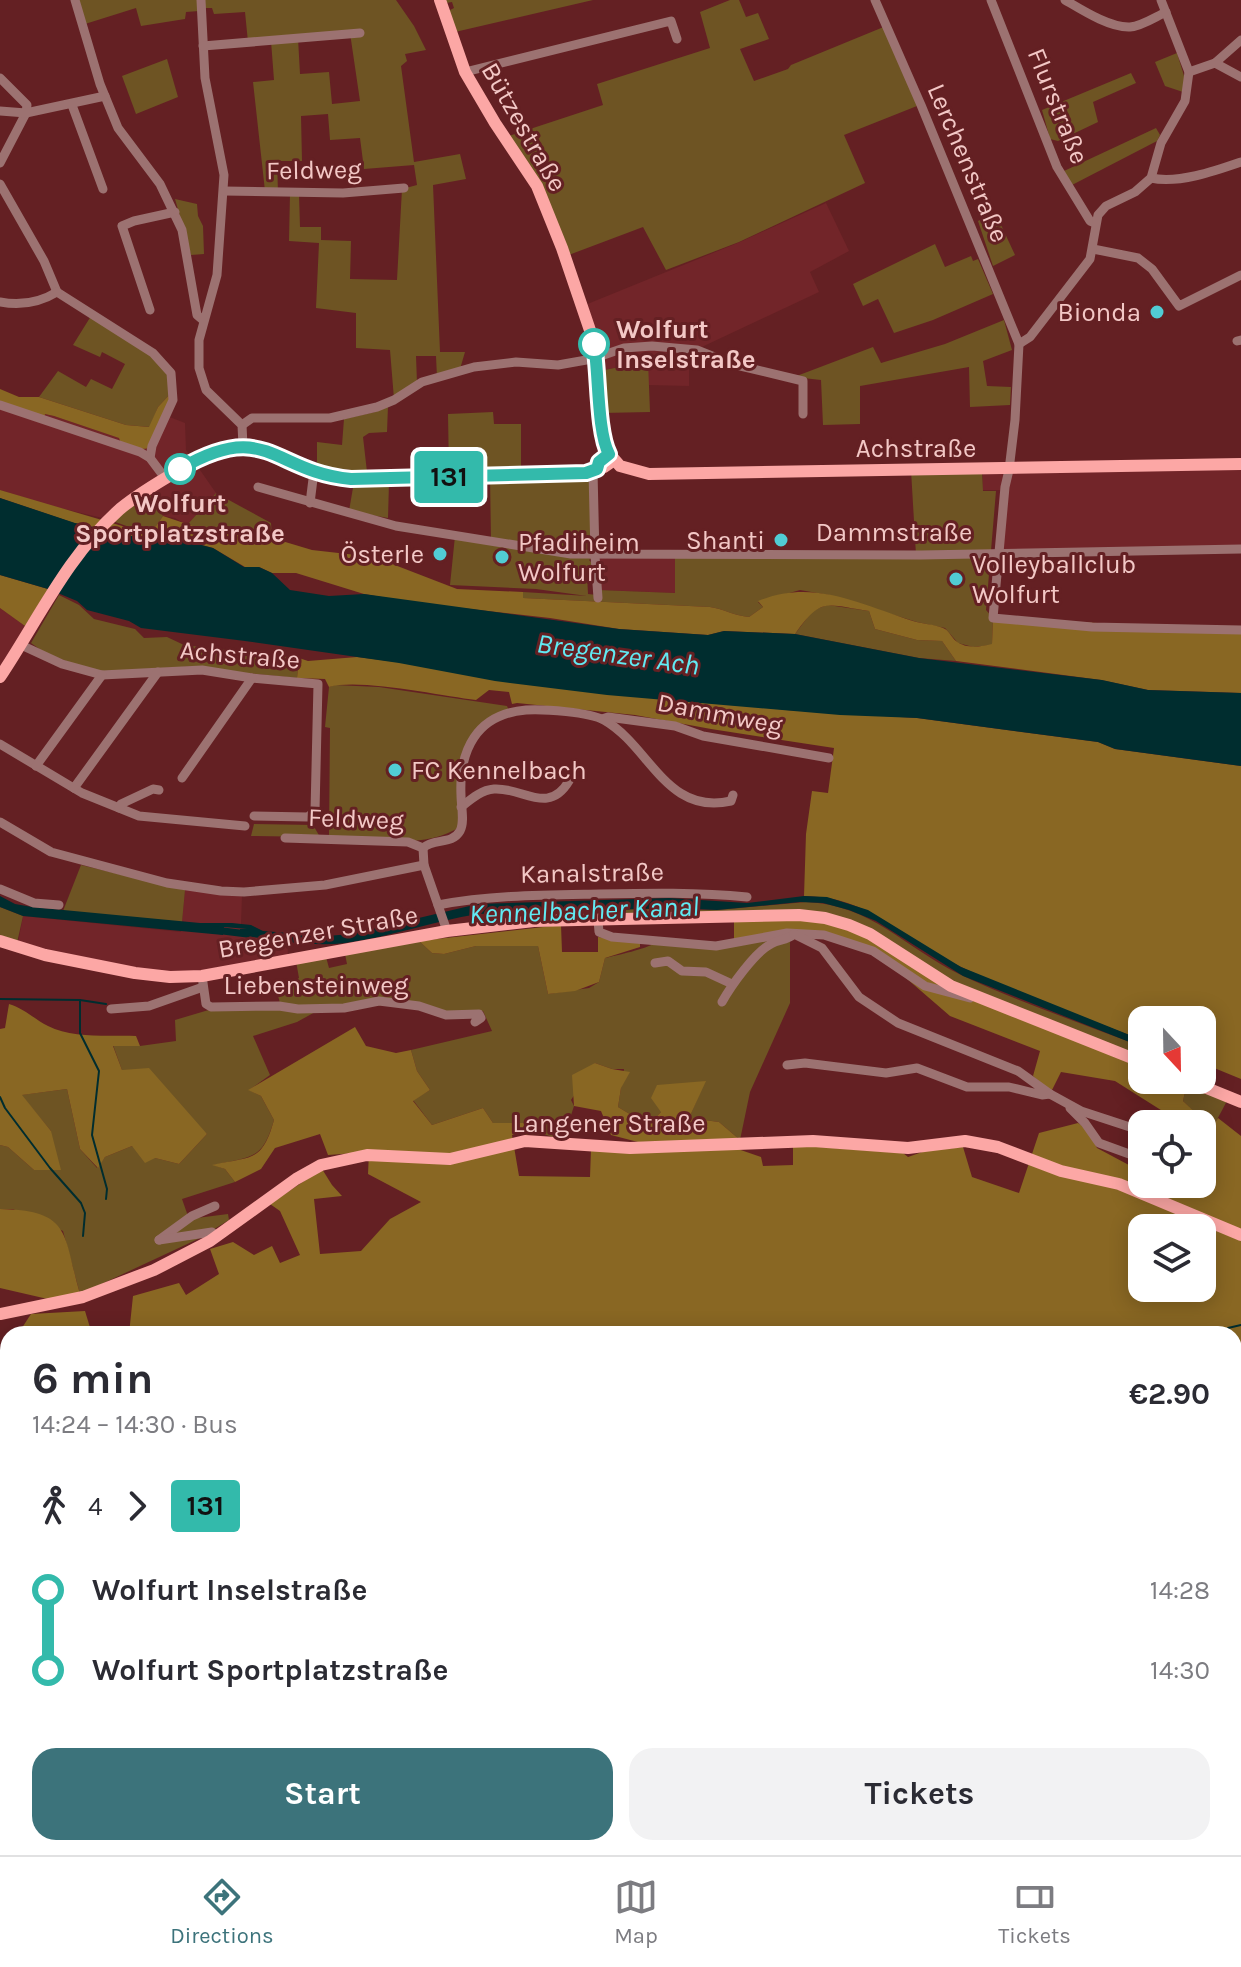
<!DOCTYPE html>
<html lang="en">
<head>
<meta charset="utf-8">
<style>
	body { margin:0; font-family:Karla,sans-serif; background:#f2f2f3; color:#2b2b33; height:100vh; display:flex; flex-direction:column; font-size:30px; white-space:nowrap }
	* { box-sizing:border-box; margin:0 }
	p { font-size:26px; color:#7c7c81 }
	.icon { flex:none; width:44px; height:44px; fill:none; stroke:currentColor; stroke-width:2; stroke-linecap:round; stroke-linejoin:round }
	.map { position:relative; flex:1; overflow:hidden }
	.side { position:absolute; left:0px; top:1326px; width:1242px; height:530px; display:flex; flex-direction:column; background:#fff; border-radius:24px 24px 0 0; box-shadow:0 4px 20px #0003 }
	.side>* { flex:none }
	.badge { padding:0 16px; border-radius:6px; font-size:28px; line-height:52px }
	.needle { width:52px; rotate:158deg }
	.controls { position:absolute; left:1128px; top:1006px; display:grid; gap:16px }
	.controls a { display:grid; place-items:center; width:88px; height:88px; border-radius:16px; background:#fff; box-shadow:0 4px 20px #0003; font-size:40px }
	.map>.badge { position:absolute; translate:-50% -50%; box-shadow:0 0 0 4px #fff }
	.legs { display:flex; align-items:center; gap:12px; height:88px; padding:0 32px; font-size:26px }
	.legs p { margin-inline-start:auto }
	.headline { display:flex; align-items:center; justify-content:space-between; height:136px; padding:0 32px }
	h1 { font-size:44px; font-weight:700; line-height:60px }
	.button { display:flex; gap:16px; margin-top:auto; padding:16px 32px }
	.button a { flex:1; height:92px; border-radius:24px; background:#3c737b; color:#fff; font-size:32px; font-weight:700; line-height:92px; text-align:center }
	.button a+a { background:#f2f2f3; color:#2b2b33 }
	ul { padding:0 32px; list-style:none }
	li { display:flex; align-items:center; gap:28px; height:80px; font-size:30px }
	li i { display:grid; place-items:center; width:12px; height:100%; margin:0 10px; background:currentColor }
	li i::after { content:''; width:20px; height:20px; margin:-10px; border:6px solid; border-radius:50%; background:#fff }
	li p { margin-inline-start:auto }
	li:first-child i { background:linear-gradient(#0000 50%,currentColor 0) }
	li:last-child i { background:linear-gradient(currentColor 50%,#0000 0) }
	.menu { display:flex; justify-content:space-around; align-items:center; height:112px; border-top:2px solid #e1e1e2; background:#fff; font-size:22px; color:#7c7c81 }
	.menu a { display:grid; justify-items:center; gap:4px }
	.menu .active { color:#3c737b }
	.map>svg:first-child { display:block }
</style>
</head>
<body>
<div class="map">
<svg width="1241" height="1855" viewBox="0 0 1241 1855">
	<rect width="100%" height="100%" fill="#642023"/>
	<g fill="#722529">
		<path d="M826 203 849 251 810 272 819 292 689 353V386L648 385V361L600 371 585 305 740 242Z"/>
		<path d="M0 405 44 418 45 414 54 416 120 438 142 449 167 416 185 423 186 450 216 493 187 525 175 518 163 516 148 492 107 519 51 506 0 490Z"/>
		<path d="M1241 464V549L1000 554 1006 490H983V469Z"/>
		<path d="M675 555V593L598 590 595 556Z"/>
		<path d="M0 608 25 626 0 669Z"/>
		<path d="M185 890 242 895 241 924 263 931 287 933 288 958 170 975 18 943 23 916 181 932Z"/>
	</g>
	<g fill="#6e5423" fill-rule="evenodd">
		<path d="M78 0H198L199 11 186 12 185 19 141 26 136 8 85 24Z"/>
		<path d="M205 0H396L414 26 426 50 405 54 407 61 401 66 414 162 460 154 466 179 433 185 440 352H465L460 369 437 377 436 356H416L417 383 394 399 390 350 356 348V313L316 308 319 243 289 241 290 194H299L300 227H321V240L351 241 350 279 397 280 402 189 417 185 414 165 364 169 360 138 330 140 328 114 301 116 302 161H277L278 192 265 191 253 82 274 80 271 41 248 42 245 12 214 14 212 8H205ZM350 33 360 101 332 104 329 72 300 74 298 38Z"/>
		<path d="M445 0H593L455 32 448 11 454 8 452 2 446 3Z"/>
		<path d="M730 0H739L746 17 758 13 769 39 740 49 754 81 788 69 791 65 886 26 917 106 844 135 865 183 739 242 666 270 643 227 566 256 506 137 603 105 597 84 710 48 700 12Z"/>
		<path d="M1177 53 1185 79 1183 92 1165 86 1155 62Z"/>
		<path d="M167 59 178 97 136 114 122 76Z"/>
		<path d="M1131 73 1136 83 1093 102 1098 122 1058 141 1050 139 1042 110Z"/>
		<path d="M1156 128 1160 135 1157 141 1072 185 1064 171Z"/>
		<path d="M175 199 197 204 198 216 203 226 204 254 191 255Z"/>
		<path d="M995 212 1015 255 993 266 978 221Z"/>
		<path d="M935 244 945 267 971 256 973 261 978 259 993 294 933 320 894 333 878 299 863 306 853 284Z"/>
		<path d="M91 316 164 364 172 392 158 407 150 427 126 425 39 397 58 371 86 387 91 379 112 389 125 364 102 352 100 357 73 345Z"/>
		<path d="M1004 320 1012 350 983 361 987 386 1011 387 1010 405 970 407 969 367 860 386V424L823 425 821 380 794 377 873 347 881 363 945 344Z"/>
		<path d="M648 361 650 412 602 413 600 371Z"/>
		<path d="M388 406 387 432 369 433 363 437 367 472 317 466V442L342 445 344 419 375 412Z"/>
		<path d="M493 412 494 424H521V475L593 471 595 556 589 560 595 566 596 574 587 575 588 594 597 595 598 590 675 593V555H916L911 470H982L983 491H996L986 610 993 618 992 645 973 647 958 643 945 628 917 622 829 595 800 590 758 602 763 607 749 617C735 616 724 609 710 607L522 598 523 592 587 596 536 589 450 585 455 536 491 540 490 476H453L449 471 448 414Z"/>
		<path d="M354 482H389L388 518 349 511Z"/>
		<path d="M148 492 163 516 156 526 146 533 107 519Z"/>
		<path d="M216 493 271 523 272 538 222 534 187 525Z"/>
		<path d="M59 595 79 605 94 619 135 629 144 638 167 637 184 645 299 658 297 678 237 672 199 666 95 672 45 653 31 643Z"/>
		<path d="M828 605 869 611 875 629 917 640 942 641 956 661 919 658 795 634 813 610Z"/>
		<path d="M335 685 379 687 507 706 509 711 485 723 464 750 461 826C425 851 371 838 329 836L330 728 325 727 329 687Z"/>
		<path d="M254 824 313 825 320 837 251 836Z"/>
		<path d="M81 865 185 890 182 922 63 911Z"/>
		<path d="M806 902C872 905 904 947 959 974 1018 1002 1082 1023 1142 1047V1059L956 985 856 924 612 916V909L717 910Z"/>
		<path d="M0 907 23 916 17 943 0 935Z"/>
		<path d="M767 937 790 940V1003L750 1092 740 1140 719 1122 689 1118 705 1081 661 1112 648 1125 618 1107 624 1069H612L595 1063 571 1100 574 1106 563 1140 543 1134 533 1123H493L483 1108 432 1125 413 1100 430 1090 417 1071 411 1050 492 1031 483 1011 447 1013 420 1005 326 1006 297 1022 253 1036 270 1075 249 1090 261 1096 274 1120C262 1161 252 1156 214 1165L225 1169 235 1182 182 1199 189 1219 228 1214 229 1220 198 1239 80 1294 63 1231 13 1209H0V1145L8 1147 34 1170 51 1131 21 1095 67 1089 80 1149 97 1168 105 1157 132 1146 155 1158 179 1164 207 1134 122 1070 113 1045 140 1046 176 1041 175 1020 212 1009 280 1003 277 992 299 978 296 961 326 957 329 968 347 964 345 954 419 941 432 953 444 954 476 946H538L548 994 589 988 599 982 605 958C618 955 646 949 655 943L697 948Z"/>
		<path d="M1187 1083 1228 1099 1212 1129 1183 1101Z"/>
		<path d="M0 1386C8 1396 11 1402 3 1413L8 1422V1538L0 1553Z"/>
		<path d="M1241 1405V1474L1234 1473V1407Z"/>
		<path d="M880 1848H1127L1128 1855H875Z"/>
	</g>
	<g fill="#896723" fill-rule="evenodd">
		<path d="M0 389 19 397H39L126 425 149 427 158 407 172 392 152 448 142 449 121 443 119 438 54 416 45 414 44 418 0 405Z"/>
		<path d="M0 490 146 533 156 526 163 516 211 532 272 538 312 550 374 557 457 589 523 592V598L710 607C724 609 735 616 749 617L763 607 758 601C813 578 860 604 913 621 922 624 934 624 943 628 949 630 951 637 956 641 966 649 980 647 992 644L993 618 1241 630V693L1148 690 1101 680 956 661 942 641 917 640 875 629 869 611C826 605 822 596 795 634L724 631 708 635 619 629 550 618 417 603 364 594 296 573H272L259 567H245L213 548 164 535 141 538 74 523 0 498Z"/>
		<path d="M0 575 48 589 25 626 0 608Z"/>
		<path d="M357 657 786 710 917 718 1098 742 1115 749 1241 766V1079L1202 1063V1020H1142V1040C1079 1015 1014 993 953 963 898 937 872 897 804 896L806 834 812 791 828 793 834 748 711 729 635 715 517 703 512 704 509 692 489 690 476 700C441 696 360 678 329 687L325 679 297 678 299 658 308 661Z"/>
		<path d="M812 920 857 932 927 976 1142 1066V1080H1178L1187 1083 1183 1101 1212 1128 1218 1118 1241 1136V1405L1234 1407V1334H129L133 1296 179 1283 186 1295 219 1274 210 1249 233 1242 254 1255 272 1246 280 1263 300 1255 280 1211 270 1204 322 1169 332 1185 342 1196 314 1199 320 1254 361 1251 390 1219 421 1202 368 1174 369 1152 328 1155 320 1134 275 1148 261 1169 235 1182 225 1169 212 1165C252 1156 262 1163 274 1120L261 1096 248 1090 355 1027 366 1046 396 1053 411 1050 417 1071 430 1090 413 1101 432 1125 483 1108 493 1123H533L543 1134 512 1135 519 1176 590 1177 591 1149 732 1147 761 1157 763 1166 793 1165V1145L903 1153 908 1157 925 1151 963 1147 972 1177 1019 1193 1039 1133 1078 1123 1087 1129 1097 1148 1142 1172V1184H1202V1124H1183L1115 1081 1061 1072 1051 1092 1033 1076 1040 1051 950 1016 906 978 898 964 823 935 734 941V921ZM1142 1228H1202V1288H1142Z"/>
		<path d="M561 925 562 952H598V937L640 941V947L605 958 599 982 575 991 548 994 538 946H476L444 954 432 953 419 941Z"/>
		<path d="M9 1004C25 1009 34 1019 48 1026 73 1039 109 1035 136 1036L140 1046H113L122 1070 149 1068 207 1134 179 1164 155 1158 145 1163 132 1146 105 1157 98 1168 80 1149 67 1089 22 1095 51 1131 61 1170H34L8 1147 0 1145V1029L5 1028Z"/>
		<path d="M595 1063 612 1069 630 1072 621 1088 618 1107 648 1125 661 1112 651 1098 657 1085 706 1081 689 1118 719 1122 740 1140 638 1142 611 1135 601 1111 574 1106 572 1075Z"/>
		<path d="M0 1209C73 1210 63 1236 80 1294L52 1300 0 1288Z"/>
		<path d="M85 1311 92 1334H18L31 1314Z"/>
		<path d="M1234 1533 1241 1545V1855H1128L1127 1848H1234Z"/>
		<path d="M8 1538V1793L0 1797V1553Z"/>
		<path d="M8 1820V1848H89L79 1855H0V1824Z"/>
		<path d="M149 1848H880L875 1855H135Z"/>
	</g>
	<g fill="#002d2f">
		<path d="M0 498 75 523 141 538 163 535 213 548 244 567H259L272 573 290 590 329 596 364 594 619 629 708 635 724 631 795 634 919 658 1102 680 1148 690 1241 693V766L1115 749 1098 742 917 718 840 715 607 695 495 681 399 663 245 641 141 628 129 621 87 610 77 601 48 589 0 575Z"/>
		<path d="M0 896 15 904 32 907 200 923H232L251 925 263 931 327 936 351 934 478 904 669 898 747 903 804 896 827 897 868 910 961 967 1142 1040V1047L963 976 876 921 849 910 823 903 800 902 717 910 675 908 478 914C433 921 390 937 345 943 311 947 273 940 240 935V929H247L224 927 223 935 23 916 0 907Z"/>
	</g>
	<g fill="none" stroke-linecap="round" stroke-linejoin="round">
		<g stroke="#002d2f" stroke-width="2">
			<path d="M0 999 80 1000 106 1004"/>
			<path d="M80 1000V1033L99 1071 92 1135 107 1189 106 1199"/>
			<path d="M0 1097 5 1108 50 1168 81 1203 85 1213 83 1236"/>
			<path d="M1223 1334 1227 1332 1228 1328 1241 1325"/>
		</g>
		<path stroke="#002d2f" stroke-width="7" d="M215 930 247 934"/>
		<g stroke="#79393b" stroke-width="14" stroke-dasharray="14 7" stroke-linecap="butt">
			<path d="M1234 1368 1241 1355"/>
			<path d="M1234 1460 1241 1446"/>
			<path d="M885 1855 890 1848"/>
			<path d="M980 1855 986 1848"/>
		</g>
		<g stroke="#9c7271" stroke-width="9">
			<path d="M75 0 100 84 118 128 160 184 182 230 197 315 203 320"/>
			<path d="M201 0 205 78 224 175 217 275 199 340V368L206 390 242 425 243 446"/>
			<path d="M875 0 921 105 1019 344 1015 420 1009 470 1005 487 993 618 1092 627 1241 630"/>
			<path d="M991 0 1057 167 1090 221 1095 223"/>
			<path d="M1065 0C1082 10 1110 28 1130 27 1142 26 1155 17 1166 12"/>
			<path d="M203 46 360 33"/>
			<path d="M1215 63 1241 40"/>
			<path d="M465 72 671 21 677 39"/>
			<path d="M1189 72 1215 63 1241 77"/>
			<path d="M0 78 27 105 26 113 0 163"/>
			<path d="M72 105 103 189"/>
			<path d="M0 111 26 113 105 96"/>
			<path d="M1151 178C1178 184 1215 171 1241 162"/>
			<path d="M0 184 44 261 57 292"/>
			<path d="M224 191 343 193 404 188"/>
			<path d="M1093 249 1138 258 1152 269 1179 306 1241 275"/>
			<path d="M57 292 153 353 171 373 173 400 152 446 150 458"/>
			<path d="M0 302C21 306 39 303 57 292"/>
			<path d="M150 310 122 226 134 221 175 212"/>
			<path d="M1237 341 1241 340"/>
			<path d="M1019 344 1030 337 1090 259 1098 215 1106 206 1135 192 1151 178 1161 143 1185 101 1189 72 1161 0"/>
			<path d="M0 405 140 452 150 458 165 478"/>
			<path d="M242 425 252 418H330L377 407 394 400 422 382 474 367 516 362 558 365 592 359 624 348 652 346 697 350 732 364 803 381V414"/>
			<path d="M593 471 595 556 598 598"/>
			<path d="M258 487 396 526 571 554 921 555 1241 549"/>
			<path d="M310 503 314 471"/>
			<path d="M21 645 62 664 102 675 202 670 252 678 318 684 315 811 308 817 254 816"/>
			<path d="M602 719 608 717 675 726 703 736 829 758"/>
			<path d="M0 744 82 793 139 816 245 826"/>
			<path d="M36 766 102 675"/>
			<path d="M182 778 252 678"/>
			<path d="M74 788 158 672"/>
			<path d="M461 807C471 799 481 790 494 789 523 787 548 816 569 781"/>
			<path d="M119 808 121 804 153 789 159 790"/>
			<path d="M0 822 51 852 167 883 221 891 244 892 325 885 424 865"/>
			<path d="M285 838 408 842 423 848"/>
			<path d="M423 848C434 838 452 845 460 831 465 822 461 806 461 795 459 751 476 714 526 710 544 709 589 712 604 720 650 746 666 816 731 801L733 795"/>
			<path d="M423 848 424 865 447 931"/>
			<path d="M0 889 34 903 59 905"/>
			<path d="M438 905C491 895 545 895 599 894 648 893 698 892 747 897"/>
			<path d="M598 920 599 932 612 937 716 946 787 933 824 935 873 951 925 986 970 998"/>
			<path d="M655 963 668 961 682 971 706 972 732 984"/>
			<path d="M202 976 206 1004 211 1007 279 1006 298 1009 344 1008 379 1001 419 1006 446 1015 479 1014 481 1018 475 1022"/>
			<path d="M722 1002C731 986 755 952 771 944 779 939 786 941 794 934"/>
			<path d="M111 1009 149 1006 203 987"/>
			<path d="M787 1065 805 1063 886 1073 917 1068 967 1087H1009L1042 1095 1050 1094 1018 1071 898 1023 859 997 822 948 794 934"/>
			<path d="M1050 1094 1081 1111 1139 1130"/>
			<path d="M1070 1108 1085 1123 1099 1143 1132 1155"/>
			<path d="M159 1240 192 1216 215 1206"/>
			<path d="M159 1240 212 1232 217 1236"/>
			<path d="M1234 1558 1241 1554"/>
			<path d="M176 1855 184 1848"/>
			<path d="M848 1855 852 1848"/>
			<path d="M1154 1855 1156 1848"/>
		</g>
		<g stroke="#fca7a5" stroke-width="12">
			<path d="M440 0 465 72 495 123 537 186 562 248 594 342 599 378 601 432 606 450 620 466 649 474 1241 464"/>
			<path d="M0 677C38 620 68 555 120 509 137 495 157 483 176 472 195 460 220 446 244 446 270 446 288 462 312 470 329 477 347 478 366 479L580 474 604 467 614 460"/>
			<path d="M0 941 45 955 135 973 170 977 202 976 447 931 534 921 799 915 825 918 849 925 870 934 951 986 1142 1062"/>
			<path d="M1187 1080 1241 1102"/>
			<path d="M0 1314 83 1297 154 1270 210 1241 296 1179 321 1165 367 1155 450 1159 525 1141 630 1148 813 1141 908 1148 965 1141 998 1147 1061 1171 1119 1184 1241 1235"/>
		</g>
	</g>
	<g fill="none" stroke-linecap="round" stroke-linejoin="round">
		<defs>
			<path id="line-1" d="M180 469C267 418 273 472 351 479L586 473 597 469 599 462 609 454C597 432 599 372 594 344"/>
		</defs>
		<use href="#line-1" stroke="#fff" stroke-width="18"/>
		<use href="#line-1" stroke="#33baab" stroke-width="12"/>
	</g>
	<g fill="#51ccd4" stroke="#642023" stroke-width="3">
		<circle cx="1157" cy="312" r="8"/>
		<circle cx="781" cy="540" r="8"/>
		<circle cx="440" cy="554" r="8"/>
		<circle cx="502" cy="557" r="8"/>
		<circle cx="956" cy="579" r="8"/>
		<circle cx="395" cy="770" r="8"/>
	</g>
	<g fill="#fff" stroke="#33baab" stroke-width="4">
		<circle cx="594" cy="344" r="14"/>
		<circle cx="180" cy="469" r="14"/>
	</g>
	<g text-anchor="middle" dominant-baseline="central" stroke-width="6" stroke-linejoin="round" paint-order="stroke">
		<g font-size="26" fill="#f3c8c6" stroke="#642023">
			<text transform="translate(1058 106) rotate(68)">Flurstraße</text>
			<text transform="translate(524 127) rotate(60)">Bützestraße</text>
			<text transform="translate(968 163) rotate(67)">Lerchenstraße</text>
			<text transform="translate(314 170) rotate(-1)">Feldweg</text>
			<text x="916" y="448">Achstraße</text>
			<text x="894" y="532">Dammstraße</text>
			<text transform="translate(240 655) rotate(5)">Achstraße</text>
			<text transform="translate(720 714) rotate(11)">Dammweg</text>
			<text transform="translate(356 819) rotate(2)">Feldweg</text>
			<text transform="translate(592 873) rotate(-1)">Kanalstraße</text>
			<text transform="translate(318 932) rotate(-10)">Bregenzer Straße</text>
			<text x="316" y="985">Liebensteinweg</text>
			<text x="609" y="1123">Langener Straße</text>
		</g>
		<g font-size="26" fill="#f3c8c6" stroke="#642023" text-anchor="end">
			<text x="1141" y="312">Bionda</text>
			<text x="765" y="540">Shanti</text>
			<text x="518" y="542" text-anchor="start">Pfadiheim<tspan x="518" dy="30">Wolfurt</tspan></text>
			<text x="424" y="554">Österle</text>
			<text x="972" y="564" text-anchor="start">Volleyballclub<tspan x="972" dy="30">Wolfurt</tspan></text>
			<text x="411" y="770" text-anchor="start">FC Kennelbach</text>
		</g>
		<g font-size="26" font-weight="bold" fill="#f3c8c6" stroke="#642023" text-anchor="start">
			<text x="616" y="329">Wolfurt<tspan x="616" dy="30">Inselstraße</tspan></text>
			<text x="180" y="503" text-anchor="middle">Wolfurt<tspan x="180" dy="30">Sportplatzstraße</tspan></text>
		</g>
		<g font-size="28" font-style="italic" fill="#61eaf3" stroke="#642023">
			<text transform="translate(618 654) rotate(8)">Bregenzer Ach</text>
			<text transform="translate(584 910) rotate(-2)">Kennelbacher Kanal</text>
		</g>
	</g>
</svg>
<div class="controls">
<a><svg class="needle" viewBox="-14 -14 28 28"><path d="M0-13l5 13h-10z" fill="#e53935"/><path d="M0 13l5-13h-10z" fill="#7c7c81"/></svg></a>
<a><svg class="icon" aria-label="locate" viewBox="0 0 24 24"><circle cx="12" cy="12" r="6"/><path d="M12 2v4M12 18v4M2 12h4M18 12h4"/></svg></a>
<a><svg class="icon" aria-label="layers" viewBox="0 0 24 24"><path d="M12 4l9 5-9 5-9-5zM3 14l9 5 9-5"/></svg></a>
</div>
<b class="badge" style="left:449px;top:477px;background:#33baab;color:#111">131</b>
<section class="side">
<div class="headline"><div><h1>6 min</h1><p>14:24 – 14:30 · Bus</p></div><b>€2.90</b></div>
<div class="legs"><svg class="icon" aria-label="walk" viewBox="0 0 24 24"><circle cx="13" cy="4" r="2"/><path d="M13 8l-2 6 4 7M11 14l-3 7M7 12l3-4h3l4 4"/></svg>4<svg class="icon" aria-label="forward" viewBox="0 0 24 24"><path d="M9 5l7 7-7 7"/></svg><b class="badge" style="background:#33baab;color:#111">131</b></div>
<ul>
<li><i style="color:#33baab"></i><b>Wolfurt Inselstraße</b><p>14:28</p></li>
<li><i style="color:#33baab"></i><b>Wolfurt Sportplatzstraße</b><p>14:30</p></li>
</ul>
<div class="button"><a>Start</a><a>Tickets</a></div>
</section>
</div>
<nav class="menu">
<a class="active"><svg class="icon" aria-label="directions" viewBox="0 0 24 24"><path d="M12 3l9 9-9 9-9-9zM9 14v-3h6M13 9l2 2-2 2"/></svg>Directions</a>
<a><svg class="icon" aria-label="map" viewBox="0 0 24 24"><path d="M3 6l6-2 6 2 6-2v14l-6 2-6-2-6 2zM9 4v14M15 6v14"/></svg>Map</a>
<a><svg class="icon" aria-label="tickets" viewBox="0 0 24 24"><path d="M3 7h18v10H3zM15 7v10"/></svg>Tickets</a>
</nav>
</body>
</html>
